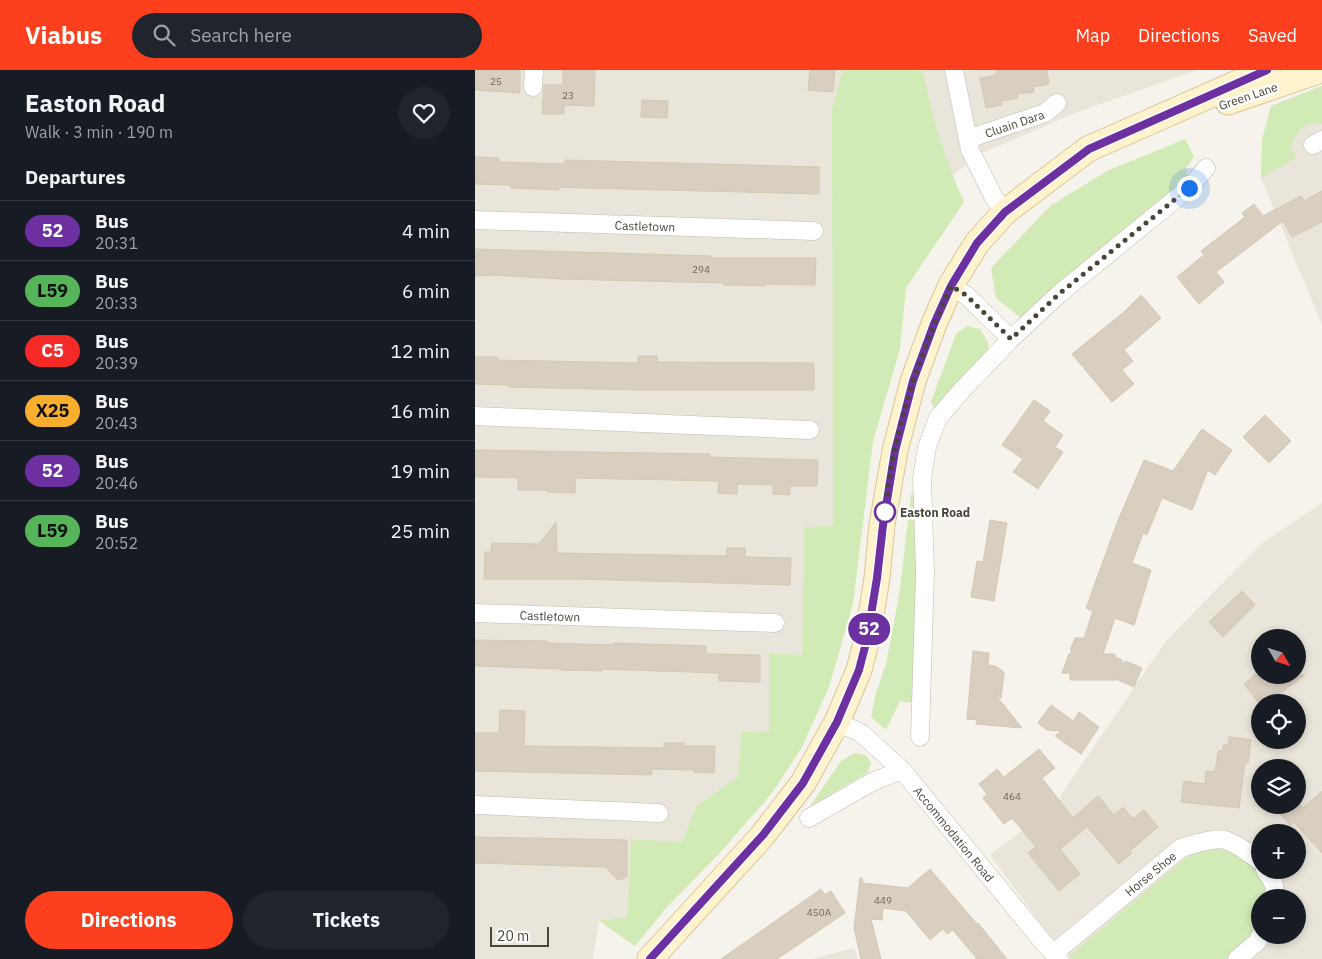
<!DOCTYPE html>
<html lang="en">
<head>
<meta charset="utf-8">
<style>
	body { margin:0; font-family:"IBM Plex Sans",sans-serif; background:#20242c; color:#f1f3f6; height:100vh; display:flex; flex-direction:column; font-size:19px; white-space:nowrap }
	* { box-sizing:border-box; margin:0 }
	p { font-size:16px; color:#9ea1a6 }
	.icon { flex:none; width:28px; height:28px; fill:none; stroke:currentColor; stroke-width:2; stroke-linecap:round; stroke-linejoin:round }
	.map { position:relative; flex:1; overflow:hidden }
	.details { display:flex; flex-direction:column; background:#171b24; width:475px }
	.details>* { flex:none }
	.badge { padding:0 10px; border-radius:16px; font-size:18px; line-height:32px }
	.needle { width:32px; rotate:129deg }
	.tools { position:absolute; left:776px; top:559px; display:grid; gap:10px }
	.tools a { display:grid; place-items:center; width:55px; height:55px; border-radius:50%; background:#171b24; box-shadow:0 2px 8px #0003; font-size:25px }
	.scale { position:absolute; left:15px; bottom:12px; width:59px; box-sizing:border-box; padding-left:5px; border:2px solid #4b4439; border-top:0; font-size:14px; line-height:18px; white-space:nowrap; color:#4b4439; -webkit-text-stroke:4px #fff; paint-order:stroke }
	.you { position:absolute; width:25px; height:25px; margin:-12px; border:4px solid #fff; border-radius:50%; background:#1a73e8; box-shadow:0 0 0 8px #1a73e833 }
	.map>.badge { position:absolute; translate:-50% -50%; box-shadow:0 0 0 2px #fff }
	h2 { padding:0 25px; font-size:19px; line-height:45px }
	.round { display:grid; place-items:center; flex:none; width:52px; height:52px; border-radius:26px; background:#20242c }
	.headline { display:flex; align-items:center; justify-content:space-between; height:85px; padding:0 25px }
	h1 { font-size:24px; font-weight:800; line-height:38px }
	.cta { display:flex; gap:10px; margin-top:auto; padding:10px 25px }
	.cta a { flex:1; height:58px; border-radius:30px; background:#fc3f1d; color:#fff; font-size:20px; font-weight:800; line-height:58px; text-align:center }
	.cta a+a { background:#20242c; color:#f1f3f6 }
	ul { padding:0; list-style:none }
	li { display:flex; align-items:center; gap:15px; height:60px; padding:0 25px; border-top:1px solid #363941 }
	li div { flex:1 }
	li b { display:block; font-size:19px }
	li em { font-style:normal }
	li .badge { min-width:55px; font-weight:700; text-align:center }
	header { display:flex; align-items:center; gap:30px; box-sizing:border-box; height:70px; padding:0 25px; background:#fc3f1d; color:#fff }
	header strong { font-size:24px }
	nav { display:flex; gap:28px; margin-inline-start:auto; font-size:18px }
	.search { width:350px; height:45px; background:#20242c; display:flex; align-items:center; gap:12px; box-sizing:border-box; padding:0 18px; border-radius:28px; color:#9ea1a6; font-size:19px }
	main { display:flex; flex:1; min-height:0 }
	.map>svg:first-child { display:block }
</style>
</head>
<body>
<header>
<strong>Viabus</strong>
<div class="search"><svg class="icon" aria-label="search" viewBox="0 0 24 24"><circle cx="10" cy="10" r="6"/><path d="M15 15l6 6"/></svg>Search here</div>
<nav><a>Map</a><a>Directions</a><a>Saved</a></nav>
</header>
<main>
<section class="details">
<div class="headline"><div><h1>Easton Road</h1><p>Walk · 3 min · 190 m</p></div><a class="round"><svg class="icon" aria-label="heart" viewBox="0 0 24 24"><path d="M12 20l-8-8c-3-5 5-10 8-4 3-6 11-1 8 4z"/></svg></a></div>
<h2>Departures</h2>
<ul>
<li><span class="badge" style="background:#6c30a1;color:#fff">52</span><div><b>Bus</b><p>20:31</p></div><em>4 min</em></li>
<li><span class="badge" style="background:#56b559;color:#111">L59</span><div><b>Bus</b><p>20:33</p></div><em>6 min</em></li>
<li><span class="badge" style="background:#f52a26;color:#fff">C5</span><div><b>Bus</b><p>20:39</p></div><em>12 min</em></li>
<li><span class="badge" style="background:#f9af2d;color:#111">X25</span><div><b>Bus</b><p>20:43</p></div><em>16 min</em></li>
<li><span class="badge" style="background:#6c30a1;color:#fff">52</span><div><b>Bus</b><p>20:46</p></div><em>19 min</em></li>
<li><span class="badge" style="background:#56b559;color:#111">L59</span><div><b>Bus</b><p>20:52</p></div><em>25 min</em></li>
</ul>
<div class="cta"><a>Directions</a><a>Tickets</a></div>
</section>
<div class="map">
<svg width="847" height="889" viewBox="0 0 847 889">
	<rect width="100%" height="100%" fill="#f6f3ec"/>
	<g fill="#eae5da" fill-rule="evenodd">
		<path d="M0 0H722L603 42 505 84 477 106 489 132 357 39 358 456 329 457 327 585 294 583V661L266 662 263 707 222 735 207 772 156 769 152 848 124 851 118 889H0Z"/>
		<path d="M847 16V255L786 108 787 70 796 36Z"/>
		<path d="M847 433V889H595L579 872 515 785 585 731 586 725 691 571 787 473ZM785 568H822V605H785ZM785 632H822V670H785ZM785 698H822V735H785ZM785 762H822V800H785ZM785 828H822V865H785Z"/>
		<path d="M379 878 383 889H339L340 888Z"/>
	</g>
	<g fill="#d2eab5">
		<path d="M368 0H448C456 45 470 90 489 132L431 218 425 279 398 371 378 534 354 617 326 679 297 723 243 785 192 837 160 876 124 851 152 847 156 769 207 772 222 735 263 707 266 662 294 661V583L327 585 329 457 358 456 357 39Z"/>
		<path d="M847 16V54C829 49 823 62 816 76L821 88 786 108 787 70 796 36Z"/>
		<path d="M710 69 719 87 711 98 712 108 547 249 521 228 516 198 575 136 634 100Z"/>
		<path d="M492 256 505 259 513 272 514 281 460 341 456 332 481 264Z"/>
		<path d="M442 421 443 628 434 633 425 631 411 660 396 647 401 623 411 594 424 526 436 424Z"/>
		<path d="M380 683 391 685 396 693 392 703 351 727 331 742 366 691Z"/>
		<path d="M730 780C738 780 755 779 761 781 776 788 795 810 791 827L785 828V849L775 872 753 889H597L594 886 712 787Z"/>
	</g>
	<g fill="#d8cfc1" stroke="#d3c7b4">
		<path d="M0 0H45V23L0 20Z"/>
		<path d="M88 0H120L119 36 89 35V44H67L69 15H88Z"/>
		<path d="M335 0H360L358 22 333 20Z"/>
		<path d="M521 0H572L574 14 558 17 559 22 542 24 543 28 526 31 527 35 511 38 505 8 522 5Z"/>
		<path d="M167 30 193 31 192 48 166 47Z"/>
		<path d="M0 87 24 88V92L90 94V90L344 97V124L110 118 84 117V120L36 118V115L0 114Z"/>
		<path d="M847 121V152L817 167 808 151 741 202 749 212 724 234 702 207 729 185 726 181 770 147 767 143 779 134 788 146 826 126 829 131Z"/>
		<path d="M0 179 236 186V188H341L340 215 290 214V216L269 215H249V213L86 209 19 205 0 206Z"/>
		<path d="M666 225 686 248 649 280 658 291 647 300 659 314 637 332 597 284 649 242Z"/>
		<path d="M163 286H182V292L339 293V320H162L33 317 34 315 0 314V287H22V290L163 293Z"/>
		<path d="M559 330 575 341 568 351 588 365 580 377 588 382 563 419 538 402 548 389 527 375Z"/>
		<path d="M790 345 816 371 794 393 768 367Z"/>
		<path d="M727 359 757 380 740 405 733 400 717 440 687 428 672 465 668 463 657 493 676 500 659 555 640 548 628 584H640V587L647 590 646 595 650 591 667 598 659 617 641 609V610H595V603H587L594 584H596V578L600 568H609L618 541 611 538 642 453 669 390 698 401Z"/>
		<path d="M0 380 235 384V387L343 390 342 416H315V425L298 424V415L262 414V424L243 423 244 411 100 408V423L72 422V420H43V408L0 407Z"/>
		<path d="M515 450 532 453 519 531 496 527 502 491 508 492Z"/>
		<path d="M81 452 82 483 252 486V478H270V487L316 488 315 515 101 509H9L10 482H16L17 473 64 474Z"/>
		<path d="M767 521 780 535 748 567 734 552Z"/>
		<path d="M0 570 72 571V573L138 575V573L231 576V584L285 585V612L244 611V603L127 599V601L86 600V599L0 596Z"/>
		<path d="M498 581 514 583 513 595 520 596 529 602 526 628 520 624 547 658 501 654 502 650 492 649Z"/>
		<path d="M780 605H830L793 632H785V635L769 614Z"/>
		<path d="M576 635 598 651 604 642 624 657 606 684 580 666 586 661 572 660 563 653Z"/>
		<path d="M25 640 50 641 49 676 189 678V673H209V676H240L239 703 219 702V700L177 699V705L0 701V663H24Z"/>
		<path d="M754 667 776 670 773 693 770 692 764 738 706 732 709 711 730 714 731 701 740 702 743 681H748V675H753Z"/>
		<path d="M564 679 580 698 567 708 598 748 623 726 639 745 648 737 658 749 669 740 683 757 655 781 657 783 644 794 612 757 585 779 605 804 584 821 553 783 561 777 537 748 529 754 508 728 512 724 504 714 522 699 529 707Z"/>
		<path d="M847 721V783L819 752 815 755 805 744 815 735H822V731L828 738Z"/>
		<path d="M0 767 152 770V807L143 810 130 797 0 793Z"/>
		<path d="M455 799 502 854 503 853 532 889H502L478 860 472 864 468 859 455 870 431 841 408 838 407 850 396 849 406 889H386L379 858 385 808H387L388 813 433 818Z"/>
		<path d="M346 819 350 825 356 821 370 843 302 889H246Z"/>
	</g>
	<g fill="none" stroke-linecap="round" stroke-linejoin="round">
		<defs>
			<g id="street">
				<path d="M479 0 495 80 519 128 530 142"/>
				<path d="M58 17 59 0"/>
				<path id="s1" d="M493 69 570 43 582 33"/>
				<path d="M838 75 847 70"/>
				<path id="s2" d="M0 150 339 161"/>
				<path d="M476 215 491 225 536 269"/>
				<path d="M0 346 335 360"/>
				<path id="s3" d="M0 543 300 553"/>
				<path id="s4" d="M362 652 386 663 427 700 568 872 584 889"/>
				<path d="M445 667 450 502 447 408 452 377 463 348 488 319 536 269 584 224 714 118 731 98"/>
				<path d="M0 735 184 743"/>
				<path d="M334 748 397 712 427 700"/>
				<path d="M790 800 799 814 800 828"/>
				<path id="s5" d="M579 883 706 778C717 775 739 767 750 770 763 774 775 784 785 791"/>
				<path d="M762 889 782 872 786 865"/>
			</g>
			<g id="secondary">
				<path d="M753 32 846 0"/>
				<path d="M175 889 288 765 328 713 362 652 384 600 392 569 402 508 407 455 420 381 438 311 459 254 476 215 502 173 530 142 613 79 792 0"/>
			</g>
		</defs>
		<use href="#street" stroke="#c2bbae" stroke-width="19"/>
		<use href="#secondary" stroke="#d6c79b" stroke-width="27"/>
		<use href="#street" stroke="#fff" stroke-width="18"/>
		<use href="#secondary" stroke="#fff3cd" stroke-width="25"/>
	</g>
	<g fill="none" stroke-linecap="round" stroke-linejoin="round">
		<defs>
			<path id="line" d="M175 889 288 765 328 713 362 652 384 600 392 569 402 508 408 455 420 381 438 311 459 254 476 216 502 173 530 142 614 79 792 0"/>
		</defs>
		<use href="#line" stroke="#fff" stroke-width="11"/>
		<use href="#line" stroke="#6c30a1" stroke-width="8"/>
		<path stroke="#4b4439" stroke-width="5" stroke-dasharray="0 9" d="M410 442C417 363 444 287 476 216L491 225 536 269 584 224 714 118"/>
	</g>
	<circle fill="#fff" stroke="#6c30a1" stroke-width="2.5" cx="410" cy="442" r="10"/>
	<g text-anchor="middle" dominant-baseline="central" stroke-width="5" stroke-linejoin="round" paint-order="stroke">
		<g font-size="10" fill="#6e675b">
			<text x="21" y="11">25</text>
			<text x="93" y="25">23</text>
			<text x="226" y="199">294</text>
			<text x="537" y="726">464</text>
			<text x="408" y="830">449</text>
			<text x="344" y="842">450A</text>
		</g>
		<g font-size="12" fill="#4b4439" stroke="#fff">
			<text transform="translate(773 26) rotate(-19)">Green Lane</text>
			<text stroke="none"><textPath href="#s1" startOffset="49">Cluain Dara</textPath></text>
			<text stroke="none"><textPath href="#s2" startOffset="170">Castletown</textPath></text>
			<text stroke="none"><textPath href="#s3" startOffset="75">Castletown</textPath></text>
			<text stroke="none"><textPath href="#s4" startOffset="164">Accommodation Road</textPath></text>
			<text stroke="none"><textPath href="#s5" startOffset="125">Horse Shoe</textPath></text>
		</g>
		<g font-size="12" font-weight="bold" fill="#4b4439" stroke="#fff" text-anchor="start">
			<text x="425" y="442">Easton Road</text>
		</g>
	</g>
</svg>
<div class="tools">
<a><svg class="needle" viewBox="-14 -14 28 28"><path d="M0-13l5 13h-10z" fill="#e53935"/><path d="M0 13l5-13h-10z" fill="#9ea1a6"/></svg></a>
<a><svg class="icon" aria-label="locate" viewBox="0 0 24 24"><circle cx="12" cy="12" r="6"/><path d="M12 2v4M12 18v4M2 12h4M18 12h4"/></svg></a>
<a><svg class="icon" aria-label="layers" viewBox="0 0 24 24"><path d="M12 4l9 5-9 5-9-5zM3 14l9 5 9-5"/></svg></a>
<a>+</a>
<a>−</a>
</div>
<div class="scale">20 m</div>
<div class="you" style="left:714px;top:118px"></div>
<b class="badge" style="left:394px;top:559px;background:#6c30a1;color:#fff">52</b>
</div>
</main>
</body>
</html>
